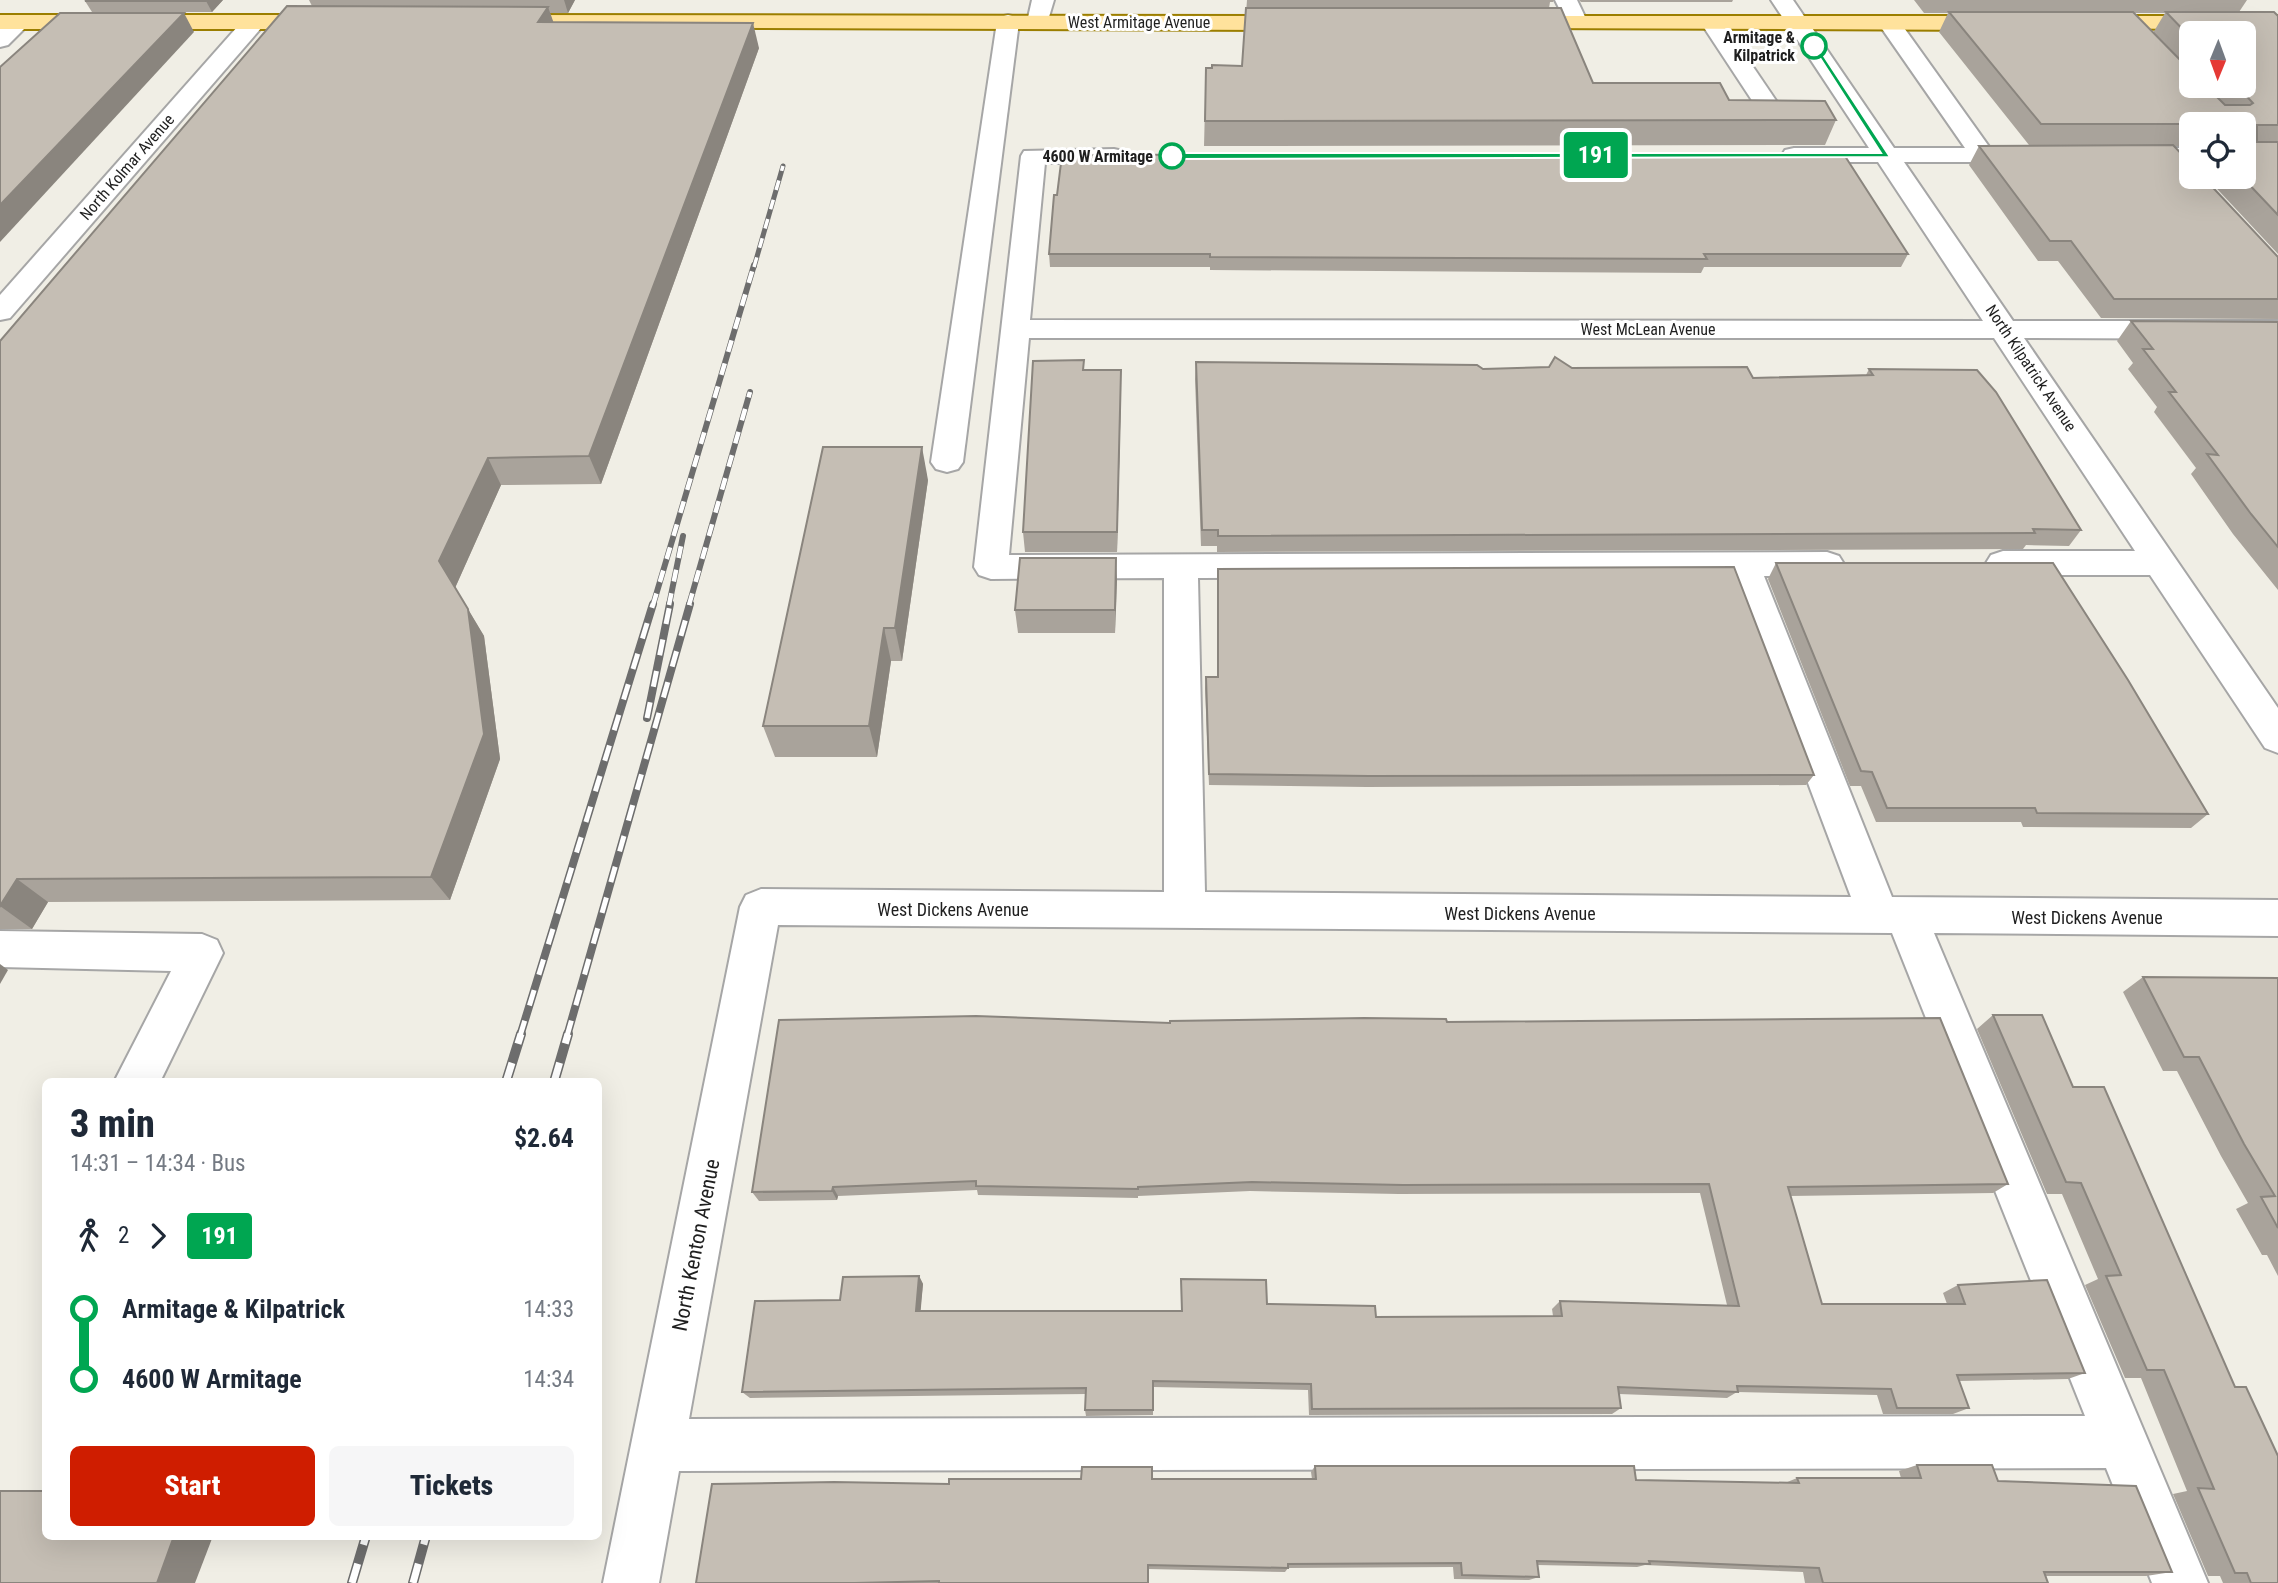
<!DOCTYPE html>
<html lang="en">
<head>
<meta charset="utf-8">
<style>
	body { margin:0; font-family:"Roboto Condensed",sans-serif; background:#f6f6f7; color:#1f2937; height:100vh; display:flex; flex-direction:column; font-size:26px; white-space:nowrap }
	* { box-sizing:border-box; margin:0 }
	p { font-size:23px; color:#747a83 }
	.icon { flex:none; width:38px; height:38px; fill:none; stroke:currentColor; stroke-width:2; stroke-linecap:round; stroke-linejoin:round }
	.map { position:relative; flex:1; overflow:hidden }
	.panel { position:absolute; left:42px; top:1078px; width:560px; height:462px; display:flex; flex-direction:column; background:#fff; border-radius:10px; box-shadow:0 7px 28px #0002 }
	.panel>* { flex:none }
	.badge { padding:0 14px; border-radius:5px; font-size:24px; line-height:46px }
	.needle { width:46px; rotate:181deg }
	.tools { position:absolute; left:2179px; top:21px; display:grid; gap:14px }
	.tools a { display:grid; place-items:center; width:77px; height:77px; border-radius:10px; background:#fff; box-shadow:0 7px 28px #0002; font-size:35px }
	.map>.badge { position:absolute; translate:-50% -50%; box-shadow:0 0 0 4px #fff }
	.legs { display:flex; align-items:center; gap:10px; height:77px; padding:0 28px; font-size:23px }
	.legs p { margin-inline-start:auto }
	.headline { display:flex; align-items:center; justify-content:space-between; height:119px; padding:0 28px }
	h1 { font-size:38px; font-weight:800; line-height:52px }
	.button { display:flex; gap:14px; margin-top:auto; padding:14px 28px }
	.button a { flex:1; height:80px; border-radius:10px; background:#cf1d00; color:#fff; font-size:28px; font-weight:800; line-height:80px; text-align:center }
	.button a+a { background:#f6f6f7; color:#1f2937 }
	ul { padding:0 28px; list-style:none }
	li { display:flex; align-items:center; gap:24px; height:70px; font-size:26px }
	li i { display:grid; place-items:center; width:10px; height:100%; margin:0 9px; background:currentColor }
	li i::after { content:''; width:18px; height:18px; margin:-9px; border:5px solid; border-radius:50%; background:#fff }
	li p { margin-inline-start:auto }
	li:first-child i { background:linear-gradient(#0000 50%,currentColor 0) }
	li:last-child i { background:linear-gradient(currentColor 50%,#0000 0) }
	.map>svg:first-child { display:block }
</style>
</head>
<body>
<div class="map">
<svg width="2278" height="1583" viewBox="0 0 2278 1583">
	<rect width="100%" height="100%" fill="#f0eee5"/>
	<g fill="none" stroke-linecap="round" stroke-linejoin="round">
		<defs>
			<g id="minor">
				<path d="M1032 0H1054L1046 27H1030L1027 22Z"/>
				<path d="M1555 0H1577L1588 23 1585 28H1569Z"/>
				<path d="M1771 0H1793L1894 148H1965L1878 23 1881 18H1897L1990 148 2036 150 2039 155 2036 160 2027 162H1904L2013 321H2278V339L2024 338 2278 708V753L2265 748 2150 575H2003L1991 571 1986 563 1991 555 2003 551H2135L1994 338H1029L1009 555 1827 552 1839 556 1844 564 1839 572 1827 576H1764L1892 897 2278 900V936L1934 933 2208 1583H2152L2106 1468 679 1471 659 1583H603L740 907 746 895 761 889 1164 892V578L991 579 979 575 974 567 1021 156 1024 151 1114 149 1123 151 1126 156 1123 161 1114 163H1045L1030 320 1983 321 1878 162H1794L1785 160 1782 155 1785 150 1794 148H1869ZM1730 576 1851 897 1205 892 1198 578ZM778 925 1892 933 2085 1416 689 1419Z"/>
				<path d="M20 15 28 17 31 22 8 45 0 47V28L12 17Z"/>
				<path d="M254 15 262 17 265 22 262 27 10 318 0 320V295L246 17Z"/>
				<path d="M1008 15 1016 17 1019 22 963 462 958 469 947 472 936 469 931 462 997 22 1000 17Z"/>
				<path d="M1712 16 1720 18 1779 105 1775 110H1759L1755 105 1701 23 1704 18Z"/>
				<path d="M2130 148H2191V162L2121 160 2118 155 2121 150Z"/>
				<path d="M0 931 202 934 217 940 223 953 160 1082H114L171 971 0 967Z"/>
			</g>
			<g id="major">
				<path d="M0 15H326L334 17 337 22 334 27 326 29H0Z"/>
				<path d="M502 15 1296 16 1304 18 1307 23 1304 28 1296 30 494 27 491 22 494 17Z"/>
				<path d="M1517 16H1996L2004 18 2007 23 2004 28 1996 30 1509 28 1506 23 1509 18Z"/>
				<path d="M2091 16H2278V30L2083 28 2080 23 2083 18Z"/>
			</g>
		</defs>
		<use href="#minor" stroke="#a6a6a6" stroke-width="4"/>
		<use href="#major" stroke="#9b7e00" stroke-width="4"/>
		<use href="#minor" fill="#fff" fill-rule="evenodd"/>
		<use href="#major" fill="#ffe29c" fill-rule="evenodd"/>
		<defs>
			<path id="rail-far3" d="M754 267 783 166"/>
			<g id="rail-far2">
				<path d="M653 605 754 265"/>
				<path d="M669 605 683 536"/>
				<path d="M689 605 750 392"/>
			</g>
			<g id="rail-far1">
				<path d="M647 718 670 604"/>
				<path d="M520 1036 653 604"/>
				<path d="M567 1036 690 604"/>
			</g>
			<g id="rail">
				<path d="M506 1082 521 1034"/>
				<path d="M554 1082 568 1034"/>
				<path d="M352 1583 366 1536"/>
				<path d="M413 1583 426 1536"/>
			</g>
		</defs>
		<use href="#rail-far3" stroke="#6d6d6d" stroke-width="5"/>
		<use href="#rail-far2" stroke="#6d6d6d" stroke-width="6"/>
		<use href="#rail-far1" stroke="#6d6d6d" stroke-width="8"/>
		<use href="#rail" stroke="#6d6d6d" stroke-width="10"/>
		<use href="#rail-far3" stroke="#fff" stroke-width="3.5" stroke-dasharray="10" stroke-linecap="butt"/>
		<use href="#rail-far2" stroke="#fff" stroke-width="4.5" stroke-dasharray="12" stroke-linecap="butt"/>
		<use href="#rail-far1" stroke="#fff" stroke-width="5" stroke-dasharray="16" stroke-linecap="butt"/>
		<use href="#rail" stroke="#fff" stroke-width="7" stroke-dasharray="20" stroke-linecap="butt"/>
	</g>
	<g fill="#a9a39b" fill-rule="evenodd">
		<path d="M87 0H223L212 12H92L85 1Z"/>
		<path d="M309 0H575L568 13H550L553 23 759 48 601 484 501 485 455 588 484 636 500 759 450 900 48 902 32 929H0V341L312 6Z"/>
		<path d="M1247 0H1554L1553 2H1550L1549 8 1593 83 1729 100 1836 120 1825 145 1204 146 1206 68 1242 66Z"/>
		<path d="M1579 0H1733L1732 2H1581Z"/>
		<path d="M1914 0H2247L2239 12 2278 16V254L2206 177H2244V124H2191V146H2174L2278 257V319L2101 318 2058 261H2038L1969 165 1979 146H2092L2029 145 1939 32 1948 13H1924ZM2134 13H2165L2153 33ZM2191 33 2244 86H2191Z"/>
		<path d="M1049 254H1908L1901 267H1704L1701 273 1210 270V267H1050Z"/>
		<path d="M2131 321 2278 322V590L2233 534 2191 474 2196 468 2154 412 2157 407 2128 369 2133 363 2117 341Z"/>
		<path d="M1084 360V370L1121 391 1117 552H1025L1023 532Z"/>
		<path d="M1196 362 1483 369 1572 368 1753 378 1866 375 1869 369 2081 530 2069 546 2026 545 2023 549 1217 552V546H1201L1195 379Z"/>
		<path d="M928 480 902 661H891L877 757H775L763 726Z"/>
		<path d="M1116 558 1115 633H1018L1015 610Z"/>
		<path d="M1776 563 2208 814 2191 828 2023 827 2021 822H1876L1861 786H1850L1768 579Z"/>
		<path d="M1218 569 1814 775 1806 785 1367 787 1209 785 1205 688 1206 677H1217Z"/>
		<path d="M2143 977 2278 978V1276L2267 1255H2262L2236 1209 2248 1203 2221 1156 2177 1071H2163L2123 992Z"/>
		<path d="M1993 1015H2042L2278 1583H2223L2220 1576H2208L2173 1494 2187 1491 2141 1378H2125L2085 1285 2098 1279 2062 1194H2047L1977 1029Z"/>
		<path d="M1447 1022 2008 1184 1993 1193 1790 1196 1822 1304H1947L1943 1293 1958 1285 2085 1373 2068 1379 1959 1381 1969 1408 1953 1414H1883L1877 1395 1737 1392 1727 1398 1619 1394 1621 1408 1612 1414 1309 1415 1308 1390 1153 1387V1415L1086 1416 1085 1410 1086 1394 750 1398 742 1392 840 1300 919 1276 923 1284 920 1311H1181V1279L1267 1304 1376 1317 1553 1316 1552 1309 1560 1301 1727 1305 1700 1193 1399 1194 1250 1191 1138 1196V1198L978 1195 977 1190 838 1196 837 1200 759 1201 752 1192 1170 1023Z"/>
		<path d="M1917 1465 1998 1481 2172 1572 2146 1576H2046L2048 1583H1805L1803 1572 1645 1565 1637 1567 1537 1565 1539 1577 1529 1580 1454 1579 1453 1567 1288 1568 1285 1572 1148 1569V1583H696L949 1484 1152 1479H1312L1311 1472 1315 1466 1636 1480 1785 1483 1797 1478H1901L1899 1471Z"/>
	</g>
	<g fill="#8a857e">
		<path d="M207 0H223L212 12 206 1Z"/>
		<path d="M564 0H575L568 13Z"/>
		<path d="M548 7 557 32 538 22Z"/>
		<path d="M184 13 194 32 0 242V205Z"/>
		<path d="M753 23 759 48 601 484 589 456Z"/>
		<path d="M1121 370V391L1117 552V532Z"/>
		<path d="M922 447 928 480 902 661 895 628Z"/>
		<path d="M488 458 501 485 455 588 439 561Z"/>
		<path d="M1116 558 1117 581 1115 633V610Z"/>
		<path d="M468 609 484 636 500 759 450 900 431 877Z"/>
		<path d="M884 628 891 661 877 757 869 726Z"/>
		<path d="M17 879 48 902 32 929 0 906Z"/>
		<path d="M0 964 8 970 0 984Z"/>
		<path d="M833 1187 838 1196 837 1200 832 1191Z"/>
		<path d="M919 1276 923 1284 920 1318 916 1311Z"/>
		<path d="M174 1536H213L195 1583H157Z"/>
	</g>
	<g fill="#c5beb4" stroke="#8a857e" stroke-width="2">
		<path d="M87 0H207L206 1H85Z"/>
		<path d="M287 6 548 7 538 22 753 23 589 456 488 458 439 561 468 609 484 734 431 877 17 879 0 906V341Z"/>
		<path d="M1246 8H1561L1593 83H1720L1729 100 1825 101 1836 120 1205 121 1206 68H1212V65L1242 66Z"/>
		<path d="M1949 12H2133L2191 71V86H2206L2225 105H2250L2253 103 2237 86H2244V33H2191V38L2166 12H2274L2278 16V125H2257V142H2278V215L2242 177H2244V124H2041Z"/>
		<path d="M60 13H184L0 205V67Z"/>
		<path d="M2173 145 2191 164V177H2203L2278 257V299H2114L2071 241H2050L1979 146Z"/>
		<path d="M1843 153 1908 254H1704L1707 259 1210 257V254H1049L1054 195H1057L1062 155Z"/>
		<path d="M2131 321 2278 322V547L2251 514 2207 454 2218 455 2169 392H2176L2143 349H2153Z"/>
		<path d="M1555 357 1572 368 1747 367 1753 378 1873 375 1869 369 1977 370 1996 392 2081 530 2033 529 2035 533 1218 536V530H1202L1196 362 1477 365 1483 369 1549 367Z"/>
		<path d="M1084 360 1083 370H1121L1117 532H1023L1033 361Z"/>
		<path d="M823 447H922L895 628H884L869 726H763Z"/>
		<path d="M1020 558H1116L1115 610H1015Z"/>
		<path d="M1776 563H2053L2128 680 2208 814 2037 813 2035 808H1887L1872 772 1861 771Z"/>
		<path d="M1734 567 1814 775 1369 776 1209 774 1206 677H1218V569Z"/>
		<path d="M2143 977 2278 978V1228L2261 1197 2275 1196 2244 1144 2199 1057H2184Z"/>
		<path d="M1993 1015H2042L2073 1087H2104L2235 1387H2246L2278 1456V1583H2251L2247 1573H2235L2198 1488 2214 1489 2164 1370H2147L2106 1276 2121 1275 2081 1183 2066 1182Z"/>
		<path d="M976 1016 1170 1023V1021L1364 1018 1446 1019 1447 1022 1940 1018 2008 1184 1788 1187 1822 1304H1965L1958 1285 2047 1280 2085 1373 1957 1375 1969 1408H1897L1891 1389 1737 1386 1738 1392 1618 1387 1621 1408 1312 1409 1311 1384 1153 1381V1410H1085L1086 1388 742 1392 755 1301 840 1300 843 1277 919 1276 916 1311H1182L1181 1279 1266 1280 1267 1304 1375 1306 1376 1317 1562 1316 1560 1301 1739 1306 1709 1184 1403 1185 1252 1182 1138 1187V1189L976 1186V1181L833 1187 832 1191 752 1192 779 1020Z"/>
		<path d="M1917 1465H1992L1998 1481 2136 1486 2172 1572H2044L2048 1583H1823L1819 1568 1649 1561 1650 1564 1537 1561 1539 1577 1462 1575 1461 1563 1288 1564V1568L1148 1565V1583H939V1581L855 1583H696L712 1484 834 1482 949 1484V1479H1081L1082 1467H1152V1479H1316L1315 1466H1634L1636 1480 1799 1483 1797 1478H1921Z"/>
		<path d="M0 1491H46V1536H174L157 1583H0Z"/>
	</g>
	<path fill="#00a651" stroke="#fff" stroke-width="2" d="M1811 44H1816L1890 157 1172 159 1168 156 1172 153H1881Z"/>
	<g fill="#fff" stroke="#00a651" stroke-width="3.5">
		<circle cx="1814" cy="46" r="12"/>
		<circle cx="1172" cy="156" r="12"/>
	</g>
	<g text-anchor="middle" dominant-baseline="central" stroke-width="6" stroke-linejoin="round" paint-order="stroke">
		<g font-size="16" fill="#1f1f1f" stroke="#fff">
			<text x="1139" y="22">West Armitage Avenue</text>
			<text transform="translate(127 167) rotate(-49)">North Kolmar Avenue</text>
			<text x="1648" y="329">West McLean Avenue</text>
			<text transform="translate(2031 368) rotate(56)">North Kilpatrick Avenue</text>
		</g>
		<g font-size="16" font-weight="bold" fill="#1f1f1f" stroke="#fff" text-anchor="end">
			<text x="1795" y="37">Armitage &amp;<tspan x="1795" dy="18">Kilpatrick</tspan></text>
			<text x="1153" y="156">4600 W Armitage</text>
		</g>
		<g font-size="18" fill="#1f1f1f" stroke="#fff">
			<text x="953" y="909">West Dickens Avenue</text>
			<text x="1520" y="913">West Dickens Avenue</text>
			<text x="2087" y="917">West Dickens Avenue</text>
		</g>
		<g font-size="21" fill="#1f1f1f" stroke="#fff">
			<text transform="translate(696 1245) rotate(-79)">North Kenton Avenue</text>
		</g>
	</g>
</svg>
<div class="tools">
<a><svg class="needle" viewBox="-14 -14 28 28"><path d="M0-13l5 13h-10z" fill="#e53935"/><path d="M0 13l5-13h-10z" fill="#747a83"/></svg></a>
<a><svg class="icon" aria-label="locate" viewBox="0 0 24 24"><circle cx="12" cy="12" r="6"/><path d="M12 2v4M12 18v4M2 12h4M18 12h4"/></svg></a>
</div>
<b class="badge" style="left:1596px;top:155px;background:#00a651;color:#fff">191</b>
<section class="panel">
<div class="headline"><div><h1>3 min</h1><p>14:31 – 14:34 · Bus</p></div><b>$2.64</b></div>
<div class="legs"><svg class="icon" aria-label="walk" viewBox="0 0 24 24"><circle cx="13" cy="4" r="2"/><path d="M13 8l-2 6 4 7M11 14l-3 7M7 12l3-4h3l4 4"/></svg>2<svg class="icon" aria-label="forward" viewBox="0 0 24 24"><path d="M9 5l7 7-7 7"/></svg><b class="badge" style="background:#00a651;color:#fff">191</b></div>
<ul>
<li><i style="color:#00a651"></i><b>Armitage &amp; Kilpatrick</b><p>14:33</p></li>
<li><i style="color:#00a651"></i><b>4600 W Armitage</b><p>14:34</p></li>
</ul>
<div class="button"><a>Start</a><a>Tickets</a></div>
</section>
</div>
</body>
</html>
